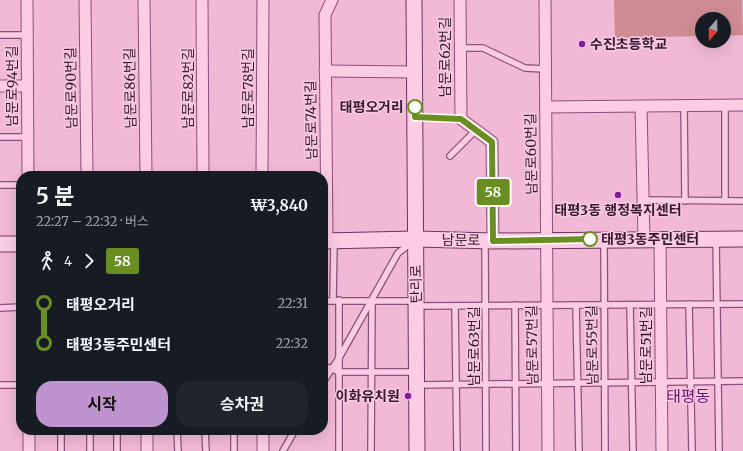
<!DOCTYPE html>
<html lang="ko">
<head>
<meta charset="utf-8">
<style>
	body { margin:0; font-family:Merriweather,"Noto Sans KR",serif; background:#20242c; color:#f1f3f6; height:100vh; display:flex; flex-direction:column; font-size:15px; white-space:nowrap }
	* { box-sizing:border-box; margin:0 }
	p { font-size:13px; color:#9ea1a6 }
	.icon { flex:none; width:22px; height:22px; fill:none; stroke:currentColor; stroke-width:2; stroke-linecap:round; stroke-linejoin:round }
	.map { position:relative; flex:1; overflow:hidden }
	.sheet { position:absolute; left:16px; top:171px; width:312px; height:264px; display:flex; flex-direction:column; background:#171b24; border-radius:16px; box-shadow:0 4px 16px #0002 }
	.sheet>* { flex:none }
	.badge { padding:0 8px; border-radius:3px; font-size:14px; line-height:26px }
	.needle { width:26px; rotate:200deg }
	.tools { position:absolute; left:695px; top:12px; display:grid; gap:8px }
	.tools a { display:grid; place-items:center; width:36px; height:36px; border-radius:50%; background:#171b24; box-shadow:0 4px 16px #0002; font-size:20px }
	.map>.badge { position:absolute; translate:-50% -50%; box-shadow:0 0 0 2px #fff }
	.legs { display:flex; align-items:center; gap:6px; height:44px; padding:0 20px; font-size:13px }
	.legs p { margin-inline-start:auto }
	.summary { display:flex; align-items:center; justify-content:space-between; height:68px; padding:0 20px }
	h1 { font-size:22px; font-weight:700; line-height:30px }
	.button { display:flex; gap:8px; margin-top:auto; padding:8px 20px }
	.button a { flex:1; height:46px; border-radius:16px; background:#be93ce; color:#111; font-size:16px; font-weight:700; line-height:46px; text-align:center }
	.button a+a { background:#20242c; color:#f1f3f6 }
	ul { padding:0 20px; list-style:none }
	li { display:flex; align-items:center; gap:14px; height:40px; font-size:15px }
	li i { display:grid; place-items:center; width:6px; height:100%; margin:0 5px; background:currentColor }
	li i::after { content:''; width:10px; height:10px; margin:-5px; border:3px solid; border-radius:50%; background:#171b24 }
	li p { margin-inline-start:auto }
	li:first-child i { background:linear-gradient(#0000 50%,currentColor 0) }
	li:last-child i { background:linear-gradient(currentColor 50%,#0000 0) }
	.map>svg:first-child { display:block }
</style>
</head>
<body>
<div class="map">
<svg width="743" height="451" viewBox="0 0 743 451">
	<rect width="100%" height="100%" fill="#f1b9d6"/>
	<path fill="#d08c94" d="M614 0H742L743 35 724 36V19H702V36L615 38Z"/>
	<g fill="none" stroke-linecap="round" stroke-linejoin="round">
		<defs>
			<g id="lane">
				<path d="M0 35H27"/>
				<path d="M459 48H483L525 68 545 69"/>
				<path d="M684 106 685 201"/>
				<path d="M415 117 461 119"/>
				<path d="M0 137H28"/>
				<path d="M450 156 476 130"/>
				<path d="M0 185H21"/>
				<path d="M644 200 743 201"/>
				<path d="M725 201V105"/>
				<path d="M716 239 719 451"/>
				<path d="M485 242 486 451"/>
				<path d="M604 242 605 451"/>
				<path d="M333 300 334 241"/>
				<path d="M339 300V451"/>
				<path d="M323 301H414"/>
				<path d="M689 304 692 451"/>
				<path d="M515 305 516 451"/>
				<path d="M576 305 579 451"/>
				<path d="M630 305 633 451"/>
				<path d="M417 306 743 304"/>
				<path d="M455 306 457 451"/>
				<path d="M0 308 21 307"/>
				<path d="M323 368H332L338 372H415"/>
				<path d="M323 382 339 358 398 253 411 243"/>
				<path d="M0 385H21"/>
				<path d="M417 385 743 381"/>
				<path d="M61 430V451"/>
				<path d="M90 430V451"/>
				<path d="M117 430V451"/>
				<path d="M177 430 178 451"/>
				<path d="M205 430 206 451"/>
				<path d="M234 430V451"/>
				<path d="M283 451 295 430"/>
				<path d="M371 451 372 301"/>
			</g>
			<g id="street">
				<path d="M27 0 28 176"/>
				<path d="M85 0 87 176"/>
				<path d="M144 0 146 176"/>
				<path d="M202 0 203 176"/>
				<path d="M460 0 461 119 492 142 493 241"/>
				<path d="M545 0 548 451"/>
				<path d="M325 71 414 72"/>
				<path d="M0 86H27"/>
				<path d="M641 106 644 239"/>
				<path d="M546 107 743 105"/>
				<path d="M262 176 263 0"/>
				<path d="M660 239 662 451"/>
				<path d="M327 241 325 15 332 0"/>
				<path d="M29 430V451"/>
				<path d="M147 430V451"/>
				<path d="M263 430V451"/>
			</g>
			<g id="secondary">
				<path d="M414 0 417 451"/>
				<path d="M323 241 416 239 493 241 743 239"/>
				<path d="M0 244H21"/>
			</g>
		</defs>
		<use href="#lane" stroke="#895278" stroke-width="8"/>
		<use href="#street" stroke="#895278" stroke-width="13"/>
		<use href="#secondary" stroke="#6a365c" stroke-width="17"/>
		<use href="#lane" stroke="#fccce5" stroke-width="5.5"/>
		<use href="#street" stroke="#fccce5" stroke-width="11"/>
		<use href="#secondary" stroke="#fccce5" stroke-width="15"/>
	</g>
	<g fill="none" stroke-linecap="round" stroke-linejoin="round">
		<defs>
			<path id="line-1" d="M415 107V117L461 119 492 142 493 241 590 239"/>
		</defs>
		<use href="#line-1" stroke="#fff" stroke-width="9"/>
		<use href="#line-1" stroke="#6b8e23" stroke-width="6"/>
	</g>
	<g fill="#7f1d9d" stroke="#f8c9e1" stroke-width="1.5">
		<circle cx="582" cy="44" r="4"/>
		<circle cx="618" cy="195" r="4"/>
		<circle cx="408" cy="396" r="4"/>
	</g>
	<g fill="#fff" stroke="#6b8e23" stroke-width="2">
		<circle cx="415" cy="107" r="7"/>
		<circle cx="590" cy="239" r="7"/>
	</g>
	<g text-anchor="middle" dominant-baseline="central" stroke-width="3" stroke-linejoin="round" paint-order="stroke">
		<g font-size="14" font-weight="bold" fill="#36192f" stroke="#f8c9e1" text-anchor="start">
			<text x="590" y="44">수진초등학교</text>
			<text x="618" y="210" text-anchor="middle">태평3동 행정복지센터</text>
			<text x="400" y="396" text-anchor="end">이화유치원</text>
		</g>
		<g font-size="14" fill="#36192f" stroke="#f8c9e1">
			<text transform="translate(445 57) rotate(-90)">남문로62번길</text>
			<text transform="translate(12 86) rotate(-90)">남문로94번길</text>
			<text transform="translate(71 88) rotate(-91)">남문로90번길</text>
			<text transform="translate(130 88) rotate(-91)">남문로86번길</text>
			<text transform="translate(188 88) rotate(-90)">남문로82번길</text>
			<text transform="translate(248 88) rotate(-90)">남문로78번길</text>
			<text transform="translate(311 120) rotate(-91)">남문로74번길</text>
			<text transform="translate(531 154) rotate(-91)">남문로60번길</text>
			<text transform="translate(461 240) rotate(1)">남문로</text>
			<text transform="translate(416 284) rotate(-91)">탄리로</text>
			<text transform="translate(532 345) rotate(-91)">남문로57번길</text>
			<text transform="translate(592 345) rotate(-91)">남문로55번길</text>
			<text transform="translate(646 345) rotate(-90)">남문로51번길</text>
			<text transform="translate(474 346) rotate(-90)">남문로63번길</text>
		</g>
		<g font-size="14" font-weight="bold" fill="#36192f" stroke="#f8c9e1" text-anchor="end">
			<text x="404" y="107">태평오거리</text>
			<text x="601" y="239" text-anchor="start">태평3동주민센터</text>
		</g>
		<g font-size="16" fill="#651566" stroke="#f8c9e1">
			<text x="688" y="396">태평동</text>
		</g>
	</g>
</svg>
<div class="tools">
<a><svg class="needle" viewBox="-14 -14 28 28"><path d="M0-13l5 13h-10z" fill="#e53935"/><path d="M0 13l5-13h-10z" fill="#9ea1a6"/></svg></a>
</div>
<b class="badge" style="left:493px;top:192px;background:#6b8e23;color:#fff">58</b>
<section class="sheet">
<div class="summary"><div><h1>5 분</h1><p>22:27 – 22:32 · 버스</p></div><b>₩3,840</b></div>
<div class="legs"><svg class="icon" aria-label="walk" viewBox="0 0 24 24"><circle cx="13" cy="4" r="2"/><path d="M13 8l-2 6 4 7M11 14l-3 7M7 12l3-4h3l4 4"/></svg>4<svg class="icon" aria-label="forward" viewBox="0 0 24 24"><path d="M9 5l7 7-7 7"/></svg><b class="badge" style="background:#6b8e23;color:#fff">58</b></div>
<ul>
<li><i style="color:#6b8e23"></i><b>태평오거리</b><p>22:31</p></li>
<li><i style="color:#6b8e23"></i><b>태평3동주민센터</b><p>22:32</p></li>
</ul>
<div class="button"><a>시작</a><a>승차권</a></div>
</section>
</div>
</body>
</html>
